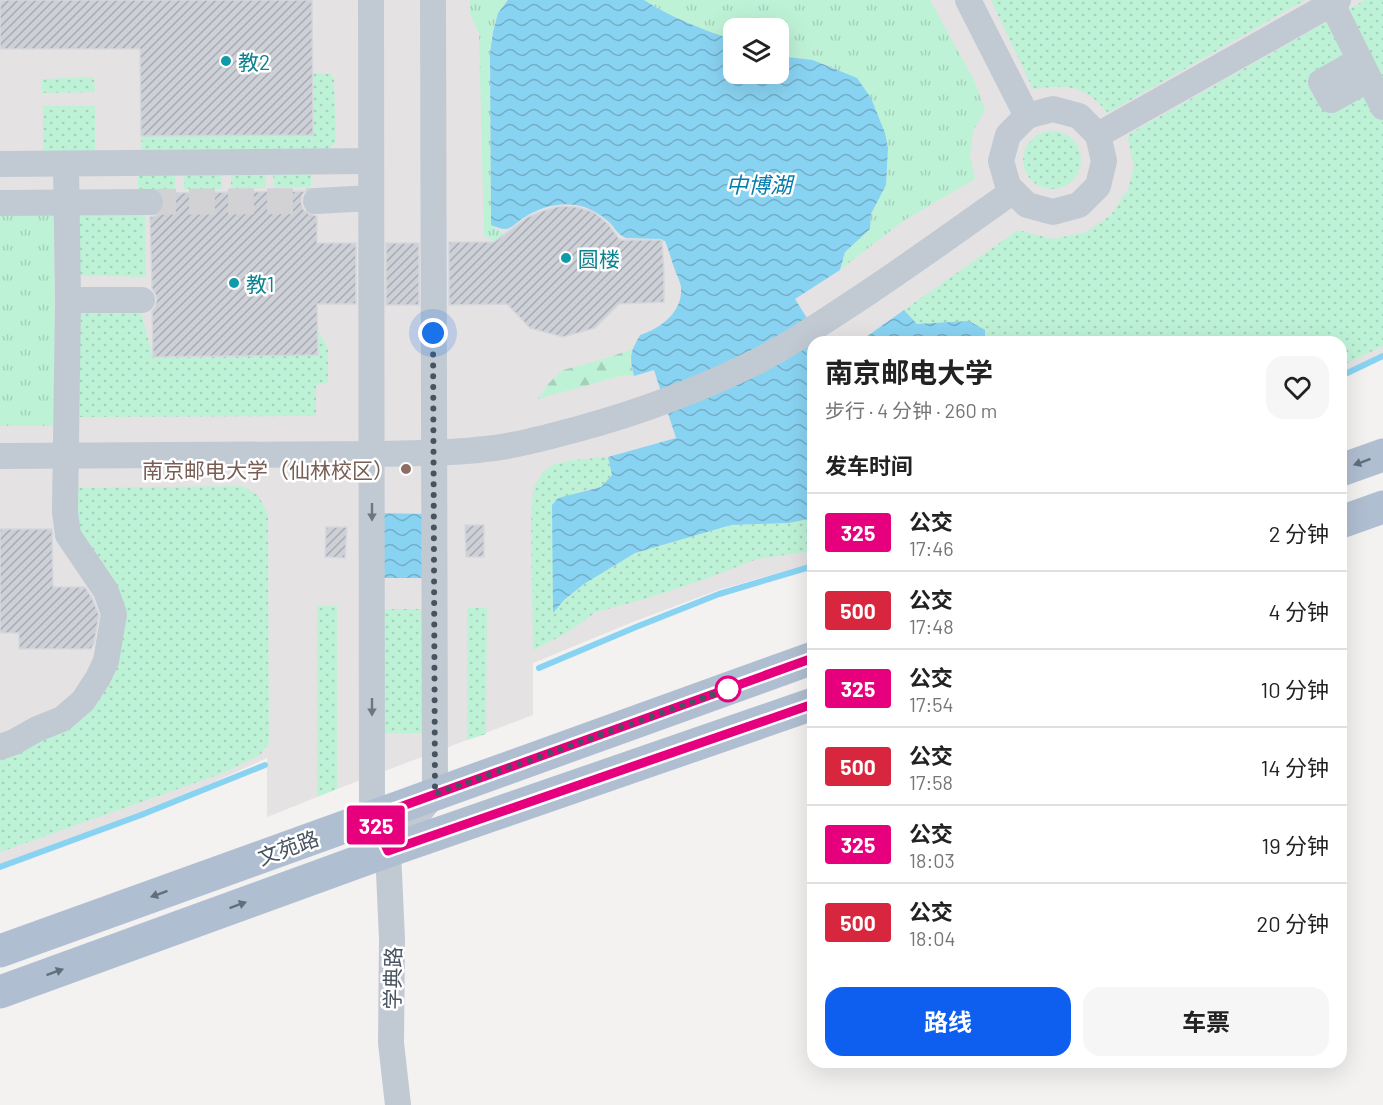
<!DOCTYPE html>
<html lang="zh">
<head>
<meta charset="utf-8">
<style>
	body { margin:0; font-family:Barlow,"Noto Sans SC",sans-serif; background:#f6f6f6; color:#222; height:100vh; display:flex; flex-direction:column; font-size:22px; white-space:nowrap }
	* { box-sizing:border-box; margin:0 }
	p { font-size:20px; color:#767676 }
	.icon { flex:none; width:33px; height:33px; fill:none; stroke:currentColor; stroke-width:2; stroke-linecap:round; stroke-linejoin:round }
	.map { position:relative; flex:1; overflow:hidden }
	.sheet { position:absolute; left:807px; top:336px; width:540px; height:732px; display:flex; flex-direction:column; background:#fff; border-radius:18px; box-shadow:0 6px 24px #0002 }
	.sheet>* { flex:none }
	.badge { padding:0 12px; border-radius:4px; font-size:21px; line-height:39px }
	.tools { position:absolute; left:723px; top:18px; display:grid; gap:12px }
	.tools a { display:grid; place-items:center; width:66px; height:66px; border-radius:12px; background:#fff; box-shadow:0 6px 24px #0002; font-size:30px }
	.you { position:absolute; width:30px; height:30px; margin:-15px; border:4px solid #fff; border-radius:50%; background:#1a73e8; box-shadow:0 0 0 9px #1a73e833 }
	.map>.badge { position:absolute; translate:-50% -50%; box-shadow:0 0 0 3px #fff }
	h2 { padding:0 18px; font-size:22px; line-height:54px }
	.round { display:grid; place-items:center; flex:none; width:63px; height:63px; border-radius:18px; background:#f6f6f6 }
	.overview { display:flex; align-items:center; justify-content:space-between; height:102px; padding:0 18px }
	h1 { font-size:28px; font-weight:700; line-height:45px }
	.button { display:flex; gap:12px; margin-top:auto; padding:12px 18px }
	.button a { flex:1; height:69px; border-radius:18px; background:#0e5ff0; color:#fff; font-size:24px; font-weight:700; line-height:69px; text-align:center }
	.button a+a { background:#f6f6f6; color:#222 }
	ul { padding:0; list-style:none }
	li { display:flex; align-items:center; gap:18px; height:78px; padding:0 18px; border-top:2px solid #e0e0e0 }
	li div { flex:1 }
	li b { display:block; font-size:22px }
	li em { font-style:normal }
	li .badge { min-width:66px; font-weight:700; text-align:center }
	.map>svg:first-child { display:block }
</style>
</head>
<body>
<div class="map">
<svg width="1383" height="1105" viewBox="0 0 1383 1105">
	<defs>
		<pattern id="grass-dots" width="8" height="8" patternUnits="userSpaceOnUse" patternTransform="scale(1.5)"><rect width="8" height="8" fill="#bef2d7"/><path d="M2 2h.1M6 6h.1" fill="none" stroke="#a5d1bb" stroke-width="1.8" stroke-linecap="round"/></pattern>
		<pattern id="forest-firs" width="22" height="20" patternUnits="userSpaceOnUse" patternTransform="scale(1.5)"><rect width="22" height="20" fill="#bef2d7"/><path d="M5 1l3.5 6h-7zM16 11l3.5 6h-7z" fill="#a5d1bb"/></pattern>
		<pattern id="park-tufts" width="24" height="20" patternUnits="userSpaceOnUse" patternTransform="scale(1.5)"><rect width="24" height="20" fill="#bef2d7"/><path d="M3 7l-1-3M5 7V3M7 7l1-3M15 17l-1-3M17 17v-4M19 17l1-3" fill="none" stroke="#a5d1bb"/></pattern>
		<pattern id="water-waves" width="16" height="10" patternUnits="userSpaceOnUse" patternTransform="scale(1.5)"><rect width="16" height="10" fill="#89d3f2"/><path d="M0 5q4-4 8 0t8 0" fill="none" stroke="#72aec7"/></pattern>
		<pattern id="building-hatch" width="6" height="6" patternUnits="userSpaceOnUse" patternTransform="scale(1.5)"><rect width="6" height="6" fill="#cdd0d6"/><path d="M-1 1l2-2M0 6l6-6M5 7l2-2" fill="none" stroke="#a8abb1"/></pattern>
	</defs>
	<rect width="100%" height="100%" fill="#f4f1f1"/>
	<path fill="#e5e2e3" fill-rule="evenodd" d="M0 0H1383V356L1341 376V342H813V563L718 590 633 622 533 663V715L337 789 267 817V758L141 815 0 867ZM734 28H778V74H734Z"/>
	<g fill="url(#grass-dots)">
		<path d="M991 0H1305L1108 113C1085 85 1068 84 1033 89Z"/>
		<path d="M1365 0H1383V346L1341 366V342H985V330L917 324 904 310 1018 230 1053 239 1086 232 1111 215 1128 189 1134 167 1128 139 1129 134Z"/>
		<path d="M313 73 331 74 334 79 336 141 328 150 142 151 141 136 313 135Z"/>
		<path d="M94 77 95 92 42 93 41 79Z"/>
		<rect x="43" y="106" width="52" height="46"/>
		<circle cx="1052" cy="160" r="29"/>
		<path d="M266 170V188L231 189V171Z"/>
		<path d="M311 170V187L274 188 273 171Z"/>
		<rect x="138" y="171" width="37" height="18"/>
		<rect x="184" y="171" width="38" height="18"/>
		<path d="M145 211 146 277 75 275 77 212Z"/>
		<path d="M77 308H140L153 357 318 355V330L328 348V383L316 385V416L80 417Z"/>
		<path d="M608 457 612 475 601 487 577 492 564 600 584 584 635 553 731 525 789 523 813 518V551L757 559 708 578 645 599 596 612 565 634 533 650 531 524 533 489 542 473 554 464 573 460Z"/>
		<path d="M242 486 258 495 268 514 269 743 260 755 223 773 0 852V757L60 728 122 644 78 540 77 488Z"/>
		<path d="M317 606H337V789L317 797Z"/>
		<path d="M467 608H487L486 734 467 740Z"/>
		<path d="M380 609H428L427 733H379Z"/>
	</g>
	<path fill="url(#forest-firs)" d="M632 349 630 361 634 376 624 375 538 399 549 383 563 370 607 358Z"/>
	<g fill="url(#park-tufts)">
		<path d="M470 0H508L498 13 493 32 490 53 491 225 505 235 494 242 484 235 479 33 470 14Z"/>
		<path d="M644 0H930L974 80 985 110 973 131 970 156 975 179 903 221 840 270 845 252 870 229 871 214 886 185V168L835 68 813 60 787 57 779 55 778 28H734L733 40C702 29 672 18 644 0Z"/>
		<path d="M0 214H54L55 426H0Z"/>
	</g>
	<g fill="url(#water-waves)">
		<path d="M508 0H644C672 18 702 29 733 40L734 74H778L779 55 787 57 813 60 857 78 871 98 885 133 888 148 886 185 871 214 870 229 845 252 840 270 795 299 822 342H813V518L789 523 731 525 635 553 584 584 564 600 553 613 552 505 558 498 601 487 612 475 608 457 676 438 654 370 634 376C629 356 630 353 640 335 661 328 683 312 681 287 680 282 678 277 676 273 672 262 669 251 665 241L659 239 626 238C618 235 615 228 609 222 600 214 587 206 575 205 560 202 538 208 525 217 519 220 512 229 505 229 501 229 496 227 491 225L490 53 493 32 498 13Z"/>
		<path d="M904 310 917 324 969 321 985 330V342H859Z"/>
		<path d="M378 513 426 514 425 578H378Z"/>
	</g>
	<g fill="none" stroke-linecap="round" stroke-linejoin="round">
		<g stroke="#89d3f2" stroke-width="6">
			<path d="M1341 376 1383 356"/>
			<path d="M539 668 636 627 719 594 813 566"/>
			<path d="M0 867 141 815 265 765"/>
		</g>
	</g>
	<g fill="url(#building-hatch)" stroke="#d5d7dd" stroke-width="1.5">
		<path d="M0 0H312L313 135 141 136 140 49H0Z"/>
		<path d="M305 191 302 195 301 202 303 209 309 214 317 216V243H356V304H317L318 355 153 357 152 311 155 307 157 299 155 293 152 289 150 217 158 215 163 209 165 201 162 193Z"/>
		<path d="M560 206 576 207 594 212 608 224 620 240H662L664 273V302L619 304 595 328 563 337 530 328 507 304 449 305V242H494L528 217 543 211Z"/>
		<rect x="386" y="243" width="33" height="62"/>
		<path d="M465 525H484V557H466Z"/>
		<path d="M326 527H347L345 558 325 557Z"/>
		<path d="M0 529H52L53 587H85L92 598 99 615 94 643 91 649H19V633H0Z"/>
	</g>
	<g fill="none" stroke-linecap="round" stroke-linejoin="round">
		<path stroke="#d2d1d4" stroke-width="26" stroke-dasharray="26 13" stroke-linecap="butt" d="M150 202 316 201"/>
		<g stroke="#c1cad3" stroke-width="26">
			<path d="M371 0 372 817 388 851 392 939 391 1043 398 1105"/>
			<path d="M968 0 1027 116"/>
			<path d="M1332 4 1383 107"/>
			<path d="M1360 60 1321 82 1331 100 1369 79"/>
			<path d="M1098 135 1338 0"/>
			<path d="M0 164 371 161"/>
			<path d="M316 201 371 198"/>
			<path d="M0 203 150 202"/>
			<path d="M68 300H142"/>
			<path d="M0 456 372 454C409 453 448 454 485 449 516 446 548 437 578 429 641 412 702 389 760 360 786 346 810 331 834 315 895 276 954 233 1013 191L1008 186 1001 161 1008 135 1027 116 1053 109 1079 116 1098 135 1104 161 1098 186 1079 205 1053 212 1027 205 1013 191"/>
			<path d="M0 747 14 742 37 729 62 719 83 701 98 678 106 661 114 614 106 591 68 535 65 512 68 300 66 165"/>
			<path d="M388 851 435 793 433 0"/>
		</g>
		<g stroke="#b0bed1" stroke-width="33">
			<path d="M1341 470 1383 455"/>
			<path d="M1341 522 1383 507"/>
			<path d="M0 951 813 658"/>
			<path d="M0 992 388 851 813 704"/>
		</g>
	</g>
	<defs><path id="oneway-solid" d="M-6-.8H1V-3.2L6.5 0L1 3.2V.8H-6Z" transform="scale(1.5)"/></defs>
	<g fill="#626e7c">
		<use href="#oneway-solid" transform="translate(1362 462) rotate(160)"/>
		<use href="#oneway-solid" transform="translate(159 894) rotate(160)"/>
		<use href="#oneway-solid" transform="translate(238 905) rotate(-20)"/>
		<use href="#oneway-solid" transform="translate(55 972) rotate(-20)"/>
	</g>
	<g fill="#6c7782">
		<use href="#oneway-solid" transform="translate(372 512) rotate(90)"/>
		<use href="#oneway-solid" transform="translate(372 707) rotate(90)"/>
	</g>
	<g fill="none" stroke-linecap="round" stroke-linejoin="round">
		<defs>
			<path id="line" d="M813 658 372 817 388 851 813 704"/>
		</defs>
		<use href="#line" stroke="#fff" stroke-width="14"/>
		<use href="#line" stroke="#e6007e" stroke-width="9"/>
		<path stroke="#485360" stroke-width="6" stroke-dasharray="0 10.8" d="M433 333 435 794 728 689"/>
	</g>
	<g fill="#0f9aa8" stroke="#fff" stroke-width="2">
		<circle cx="226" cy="61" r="6"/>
		<circle cx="566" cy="258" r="6"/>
		<circle cx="234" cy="283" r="6"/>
	</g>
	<circle fill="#8d6e63" stroke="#fff" stroke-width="2" cx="406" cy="469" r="6"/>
	<circle fill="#fff" stroke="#e6007e" stroke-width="3" cx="728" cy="689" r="12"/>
	<g text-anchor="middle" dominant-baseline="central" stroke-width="5" stroke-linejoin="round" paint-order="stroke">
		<g font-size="21" fill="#0d838f" stroke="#fff" text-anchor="start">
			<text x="238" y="61">教2</text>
			<text x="578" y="258">圆楼</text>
			<text x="246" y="283">教1</text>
		</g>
		<g font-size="21" fill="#785e54" stroke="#fff" text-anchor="end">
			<text x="394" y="469">南京邮电大学（仙林校区）</text>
		</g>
		<g font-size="21" fill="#485360" stroke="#fff">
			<text transform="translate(288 847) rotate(-20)">文苑路</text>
			<text transform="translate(392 978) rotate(-89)">学典路</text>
		</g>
		<g font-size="22" font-style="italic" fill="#057daf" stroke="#fff">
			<text x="759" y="184">中博湖</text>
		</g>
	</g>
</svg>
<div class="tools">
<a><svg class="icon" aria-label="layers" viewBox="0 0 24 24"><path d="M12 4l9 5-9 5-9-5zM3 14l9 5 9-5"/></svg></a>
</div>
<div class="you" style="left:433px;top:333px"></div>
<b class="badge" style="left:376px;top:825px;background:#e6007e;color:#fff">325</b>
<section class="sheet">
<div class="overview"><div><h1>南京邮电大学</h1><p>步行 · 4 分钟 · 260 m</p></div><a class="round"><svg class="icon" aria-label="heart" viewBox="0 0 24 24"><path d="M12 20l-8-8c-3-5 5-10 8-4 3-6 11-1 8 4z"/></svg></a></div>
<h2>发车时间</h2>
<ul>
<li><span class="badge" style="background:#e6007e;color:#fff">325</span><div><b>公交</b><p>17:46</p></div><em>2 分钟</em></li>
<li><span class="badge" style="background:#d7263d;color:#fff">500</span><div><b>公交</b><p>17:48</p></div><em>4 分钟</em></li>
<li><span class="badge" style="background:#e6007e;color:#fff">325</span><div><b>公交</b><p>17:54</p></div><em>10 分钟</em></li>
<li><span class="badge" style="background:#d7263d;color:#fff">500</span><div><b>公交</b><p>17:58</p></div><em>14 分钟</em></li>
<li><span class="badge" style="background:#e6007e;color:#fff">325</span><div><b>公交</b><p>18:03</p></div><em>19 分钟</em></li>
<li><span class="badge" style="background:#d7263d;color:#fff">500</span><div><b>公交</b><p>18:04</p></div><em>20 分钟</em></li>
</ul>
<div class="button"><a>路线</a><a>车票</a></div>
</section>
</div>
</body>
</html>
